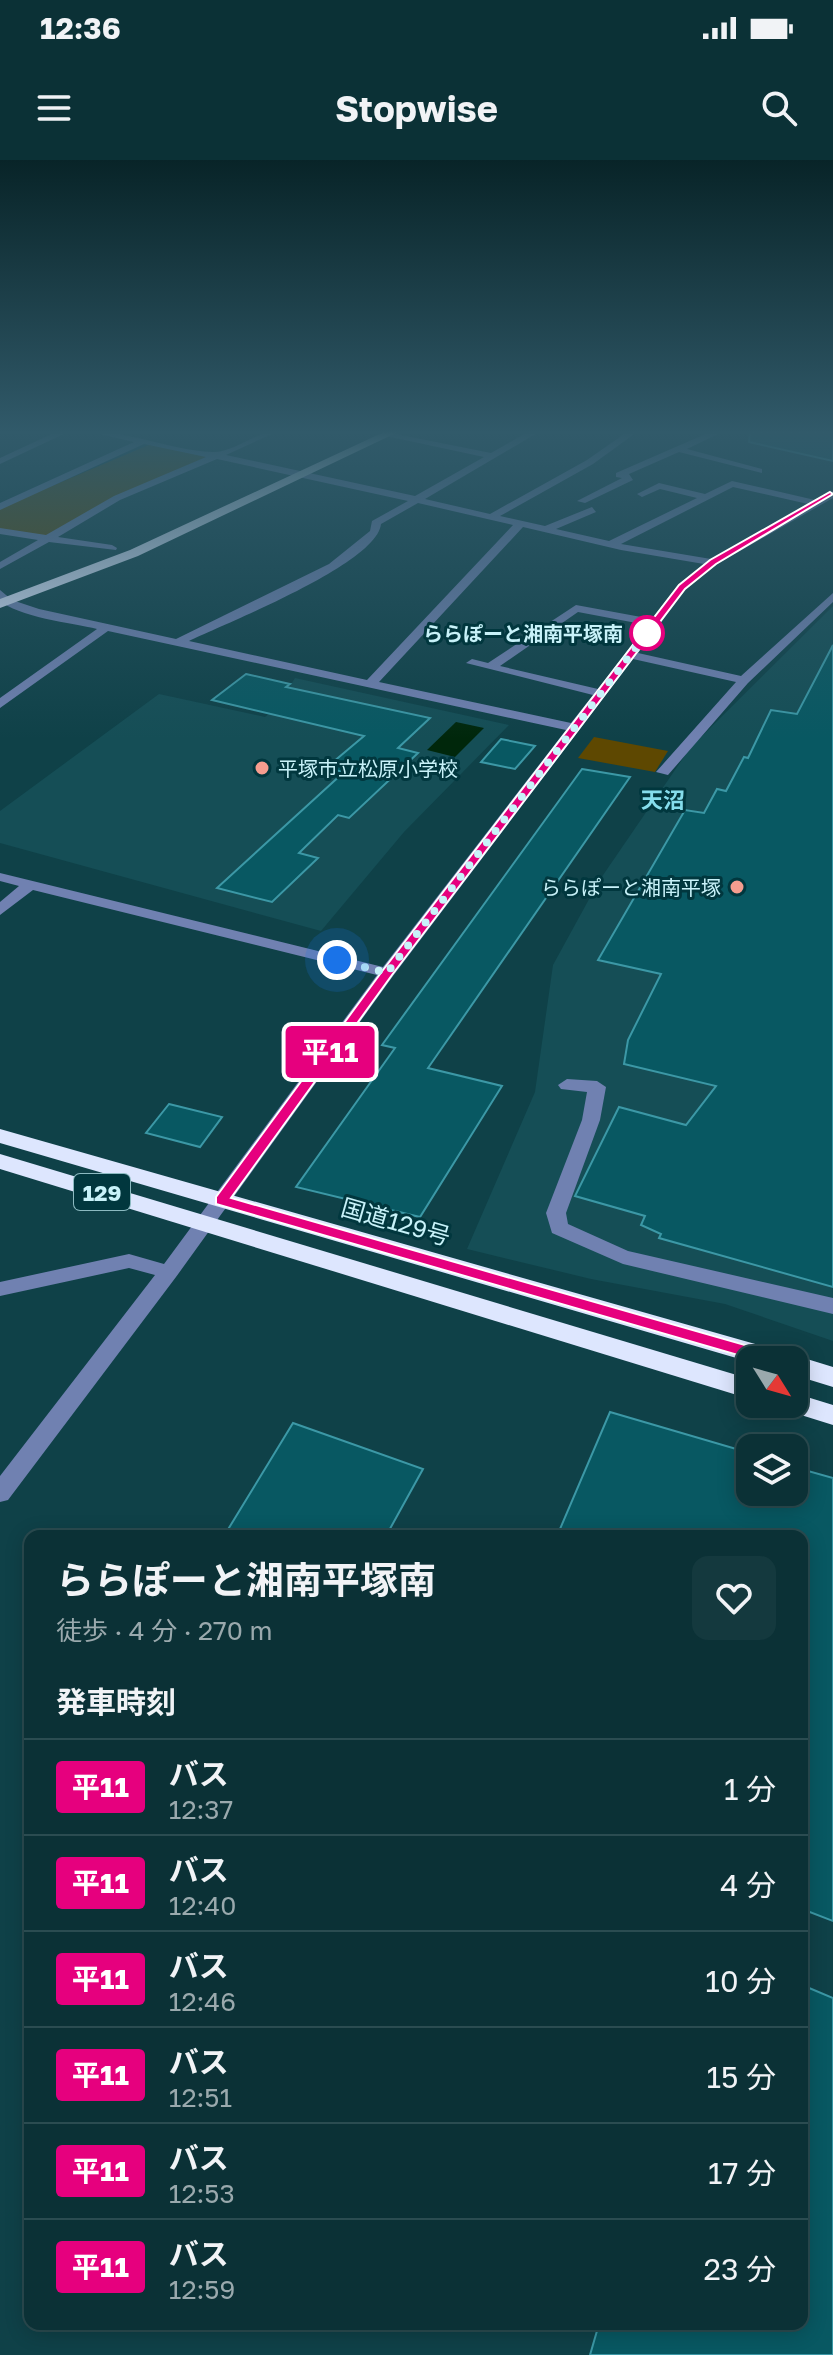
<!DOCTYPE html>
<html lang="ja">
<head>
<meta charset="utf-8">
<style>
	body { margin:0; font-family:"Golos Text","Noto Sans JP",sans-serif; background:#14393e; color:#f1f3f6; height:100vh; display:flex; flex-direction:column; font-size:30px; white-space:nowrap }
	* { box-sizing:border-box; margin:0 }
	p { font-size:26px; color:#9aa9ad }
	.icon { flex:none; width:44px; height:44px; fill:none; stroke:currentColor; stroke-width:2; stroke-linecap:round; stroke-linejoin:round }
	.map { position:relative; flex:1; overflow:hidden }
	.drawer { position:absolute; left:24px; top:1370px; width:784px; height:800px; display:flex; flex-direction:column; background:#0b3136; border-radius:16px; box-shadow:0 4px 20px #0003,0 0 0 2px #2b4c51 }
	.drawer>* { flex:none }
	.badge { padding:0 16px; border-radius:6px; font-size:28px; line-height:52px }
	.needle { width:52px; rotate:127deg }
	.buttons { position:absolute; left:736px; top:1186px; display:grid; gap:16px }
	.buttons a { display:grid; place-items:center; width:72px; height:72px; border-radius:16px; background:#0b3136; box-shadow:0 4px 20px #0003,0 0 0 2px #2b4c51; font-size:40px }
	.you { position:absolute; width:40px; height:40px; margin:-20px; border:6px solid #fff; border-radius:50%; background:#1a73e8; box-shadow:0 0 0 12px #1a73e833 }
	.map>.badge { position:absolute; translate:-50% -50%; box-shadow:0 0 0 4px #fff }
	h2 { padding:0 32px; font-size:30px; line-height:72px }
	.round { display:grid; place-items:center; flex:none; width:84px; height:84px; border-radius:16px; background:#14393e }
	.head { display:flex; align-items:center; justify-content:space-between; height:136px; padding:0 32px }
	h1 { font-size:38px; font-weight:700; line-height:60px }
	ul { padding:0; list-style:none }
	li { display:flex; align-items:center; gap:24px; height:96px; padding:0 32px; border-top:2px solid #2b4c51 }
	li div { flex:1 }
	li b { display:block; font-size:30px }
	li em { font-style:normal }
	li .badge { min-width:88px; font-weight:700; text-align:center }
	.status { display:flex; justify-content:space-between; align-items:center; height:56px; padding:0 40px; background:#0b3136; direction:ltr }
	.status svg { height:22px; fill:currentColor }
	header { display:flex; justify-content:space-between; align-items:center; height:104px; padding:0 32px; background:#0b3136; font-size:36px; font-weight:700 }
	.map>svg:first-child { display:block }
</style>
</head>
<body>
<div class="status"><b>12:36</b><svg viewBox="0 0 49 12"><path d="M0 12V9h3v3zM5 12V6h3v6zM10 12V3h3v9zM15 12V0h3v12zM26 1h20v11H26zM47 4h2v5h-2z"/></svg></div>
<header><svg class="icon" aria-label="menu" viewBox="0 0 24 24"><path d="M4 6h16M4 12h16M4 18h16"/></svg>Stopwise<svg class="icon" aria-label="search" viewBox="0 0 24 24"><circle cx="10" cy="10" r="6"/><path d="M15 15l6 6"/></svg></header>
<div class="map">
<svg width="833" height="2195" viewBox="0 0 833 2195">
	<rect width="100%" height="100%" fill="#0f4148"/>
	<g fill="#154e56">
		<path d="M833 446V1181L725 1144 591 1119 467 1089 535 932 553 805 599 721 690 588Z"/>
		<path d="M295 518 509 565 404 672 321 771 0 683V651L159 534 265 557 276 548Z"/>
	</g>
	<g fill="#5e4801">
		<path d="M151 284 210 297 117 338 49 378 0 371V348Z"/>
		<path d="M594 577 668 591 655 612 578 598Z"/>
	</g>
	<path fill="#00270b" d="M456 562 484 568 455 597 427 590Z"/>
	<g fill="#085862" stroke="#3c98a6" stroke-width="2">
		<path d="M750 272H833V301L749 282Z"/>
		<path d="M833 485V1127L659 1078 661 1074 641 1065 645 1056 575 1036 619 947 686 965 716 926 624 904 628 880 661 814 598 800 685 650 704 653 717 629 726 631 744 597 748 598 771 550 797 554Z"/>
		<path d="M246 514 290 524 286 527 430 558 398 588 418 593 349 658 338 655 299 693 318 698 272 742 217 728 344 612 326 608 364 576 212 540Z"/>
		<path d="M501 579 535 586 515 609 481 602Z"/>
		<path d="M582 609 630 617 428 908 502 926 420 1057 296 1027 395 888 382 885Z"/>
		<path d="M169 944 222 957 200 987 146 973Z"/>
		<path d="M610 1252 750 1293V1332H794V1307L833 1318V1761L802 1749V1376H557Z"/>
		<path d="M293 1263 423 1309 386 1376H224Z"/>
		<path d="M802 1825 833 1838V2195H590L599 2164H802Z"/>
	</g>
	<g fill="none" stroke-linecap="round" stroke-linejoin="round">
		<g fill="#7081b1" fill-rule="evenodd">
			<path d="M56 272H68L0 304V298Z"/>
			<path d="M91 272C134 272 170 290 212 292 233 293 254 272 276 272L226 295 415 336 484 297 386 276V272L491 293 528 272H539L425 339 490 354 587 300 627 272H637L593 304 500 356 545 366 592 347 596 352 556 369 609 381 697 338 660 329 642 337 637 334 659 323 705 334 732 321 815 340 833 331V338L717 404 686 429 638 493 741 516 833 433V442L748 523 668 615 656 612 736 522 633 499 393 816 176 1117 8 1340 0 1342V1316L155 1115 129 1108 0 1136V1122L129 1094 164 1104 377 815 33 730 0 755V742L19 726 0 721V713L383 807 566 570 108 471 0 548V538L97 469C73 463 16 457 0 440V430L12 440 39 449 176 479 329 404 370 371 372 361 408 341 217 299 120 340 58 377 112 385 117 388 116 390 49 382 0 409V402L38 380 0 374V368L46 375 114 336 206 297 144 284 0 350V343L134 282ZM733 327 808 344 711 399 621 384ZM418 343 513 365 367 520 189 481C226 463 377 404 381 364ZM523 367 621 390 704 404 678 425 652 459 576 445 488 503 472 499 466 503 593 535 571 563 379 522ZM578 452 647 465 598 529 500 506Z"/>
			<path d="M710 272H722L687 289 762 309V313L679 292 629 314 633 320 585 343 577 341 622 318 616 317V313Z"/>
			<path d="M567 919 597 921 606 927 600 960 566 1053 568 1064 628 1091 833 1138V1154L623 1104 552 1073 546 1053 582 960 587 932 561 929 558 925Z"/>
		</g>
		<g fill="#dde6fe" fill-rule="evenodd">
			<path d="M384 272H398L138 396 0 448V439L130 390Z"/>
			<path d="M0 969 776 1190 787 1197 794 1195 833 1207V1227L794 1215V1200L750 1202 0 983Z"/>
			<path d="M0 994 750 1219V1239L0 1009Z"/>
			<path d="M794 1233 833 1245V1265L785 1250 781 1244H794Z"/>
		</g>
	</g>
	<linearGradient id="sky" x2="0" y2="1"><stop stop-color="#082428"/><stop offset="0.47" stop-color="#315a6a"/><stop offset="1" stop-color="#315a6a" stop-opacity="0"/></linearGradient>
	<rect width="833" height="579" fill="url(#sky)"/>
	<path fill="#e6007e" stroke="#fff" stroke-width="2" d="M830 332 833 334 716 404 685 429 392 815 231 1038 776 1194 782 1196V1204L776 1206 216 1044V1037L383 810 679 425 710 400Z"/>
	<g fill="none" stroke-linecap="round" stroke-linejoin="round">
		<path stroke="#c8f2f9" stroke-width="8" stroke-dasharray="0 14.4" d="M337 800 387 813 647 473"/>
	</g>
	<circle fill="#fff" stroke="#e6007e" stroke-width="4" cx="647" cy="473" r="16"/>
	<g fill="#f59d8f" stroke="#01373e" stroke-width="3">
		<circle cx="262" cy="608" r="8"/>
		<circle cx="737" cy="727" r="8"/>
	</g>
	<g text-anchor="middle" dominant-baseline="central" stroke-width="6" stroke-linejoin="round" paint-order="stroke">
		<g font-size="20" font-weight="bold" fill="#c8f2f9" stroke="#01373e" text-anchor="end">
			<text x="623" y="473">ららぽーと湘南平塚南</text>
		</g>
		<g font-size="20" fill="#c8f2f9" stroke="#01373e" text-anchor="start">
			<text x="278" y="608">平塚市立松原小学校</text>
			<text x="721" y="727" text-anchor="end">ららぽーと湘南平塚</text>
		</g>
		<g font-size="22" font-weight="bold" fill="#85ddec" stroke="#01373e">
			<text x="663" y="639">天沼</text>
		</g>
		<rect fill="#01373e" stroke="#8cbac1" stroke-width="2" x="74" y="1014" width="56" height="36" rx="6"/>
		<g font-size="22" font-weight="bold" fill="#c8f2f9">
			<text x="102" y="1032">129</text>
		</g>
		<g font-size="24" fill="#c8f2f9" stroke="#01373e">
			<text transform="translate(396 1061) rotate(16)">国道129号</text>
		</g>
	</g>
</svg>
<div class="buttons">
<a><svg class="needle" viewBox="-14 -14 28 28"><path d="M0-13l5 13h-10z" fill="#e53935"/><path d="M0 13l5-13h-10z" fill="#9aa9ad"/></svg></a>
<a><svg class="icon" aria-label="layers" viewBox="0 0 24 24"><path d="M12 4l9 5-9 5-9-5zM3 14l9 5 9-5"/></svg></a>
</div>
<div class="you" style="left:337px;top:800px"></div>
<b class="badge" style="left:330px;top:892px;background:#e6007e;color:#fff">平11</b>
<section class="drawer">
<div class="head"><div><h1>ららぽーと湘南平塚南</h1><p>徒歩 · 4 分 · 270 m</p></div><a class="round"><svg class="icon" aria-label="heart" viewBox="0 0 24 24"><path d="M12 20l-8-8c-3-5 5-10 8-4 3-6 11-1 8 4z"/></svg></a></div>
<h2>発車時刻</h2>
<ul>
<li><span class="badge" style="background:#e6007e;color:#fff">平11</span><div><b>バス</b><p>12:37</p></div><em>1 分</em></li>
<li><span class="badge" style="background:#e6007e;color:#fff">平11</span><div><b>バス</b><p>12:40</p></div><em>4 分</em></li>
<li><span class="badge" style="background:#e6007e;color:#fff">平11</span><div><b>バス</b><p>12:46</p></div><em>10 分</em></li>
<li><span class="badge" style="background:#e6007e;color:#fff">平11</span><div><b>バス</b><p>12:51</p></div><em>15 分</em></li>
<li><span class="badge" style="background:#e6007e;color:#fff">平11</span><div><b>バス</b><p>12:53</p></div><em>17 分</em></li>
<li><span class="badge" style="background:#e6007e;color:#fff">平11</span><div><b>バス</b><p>12:59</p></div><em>23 分</em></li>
</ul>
</section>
</div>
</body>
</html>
